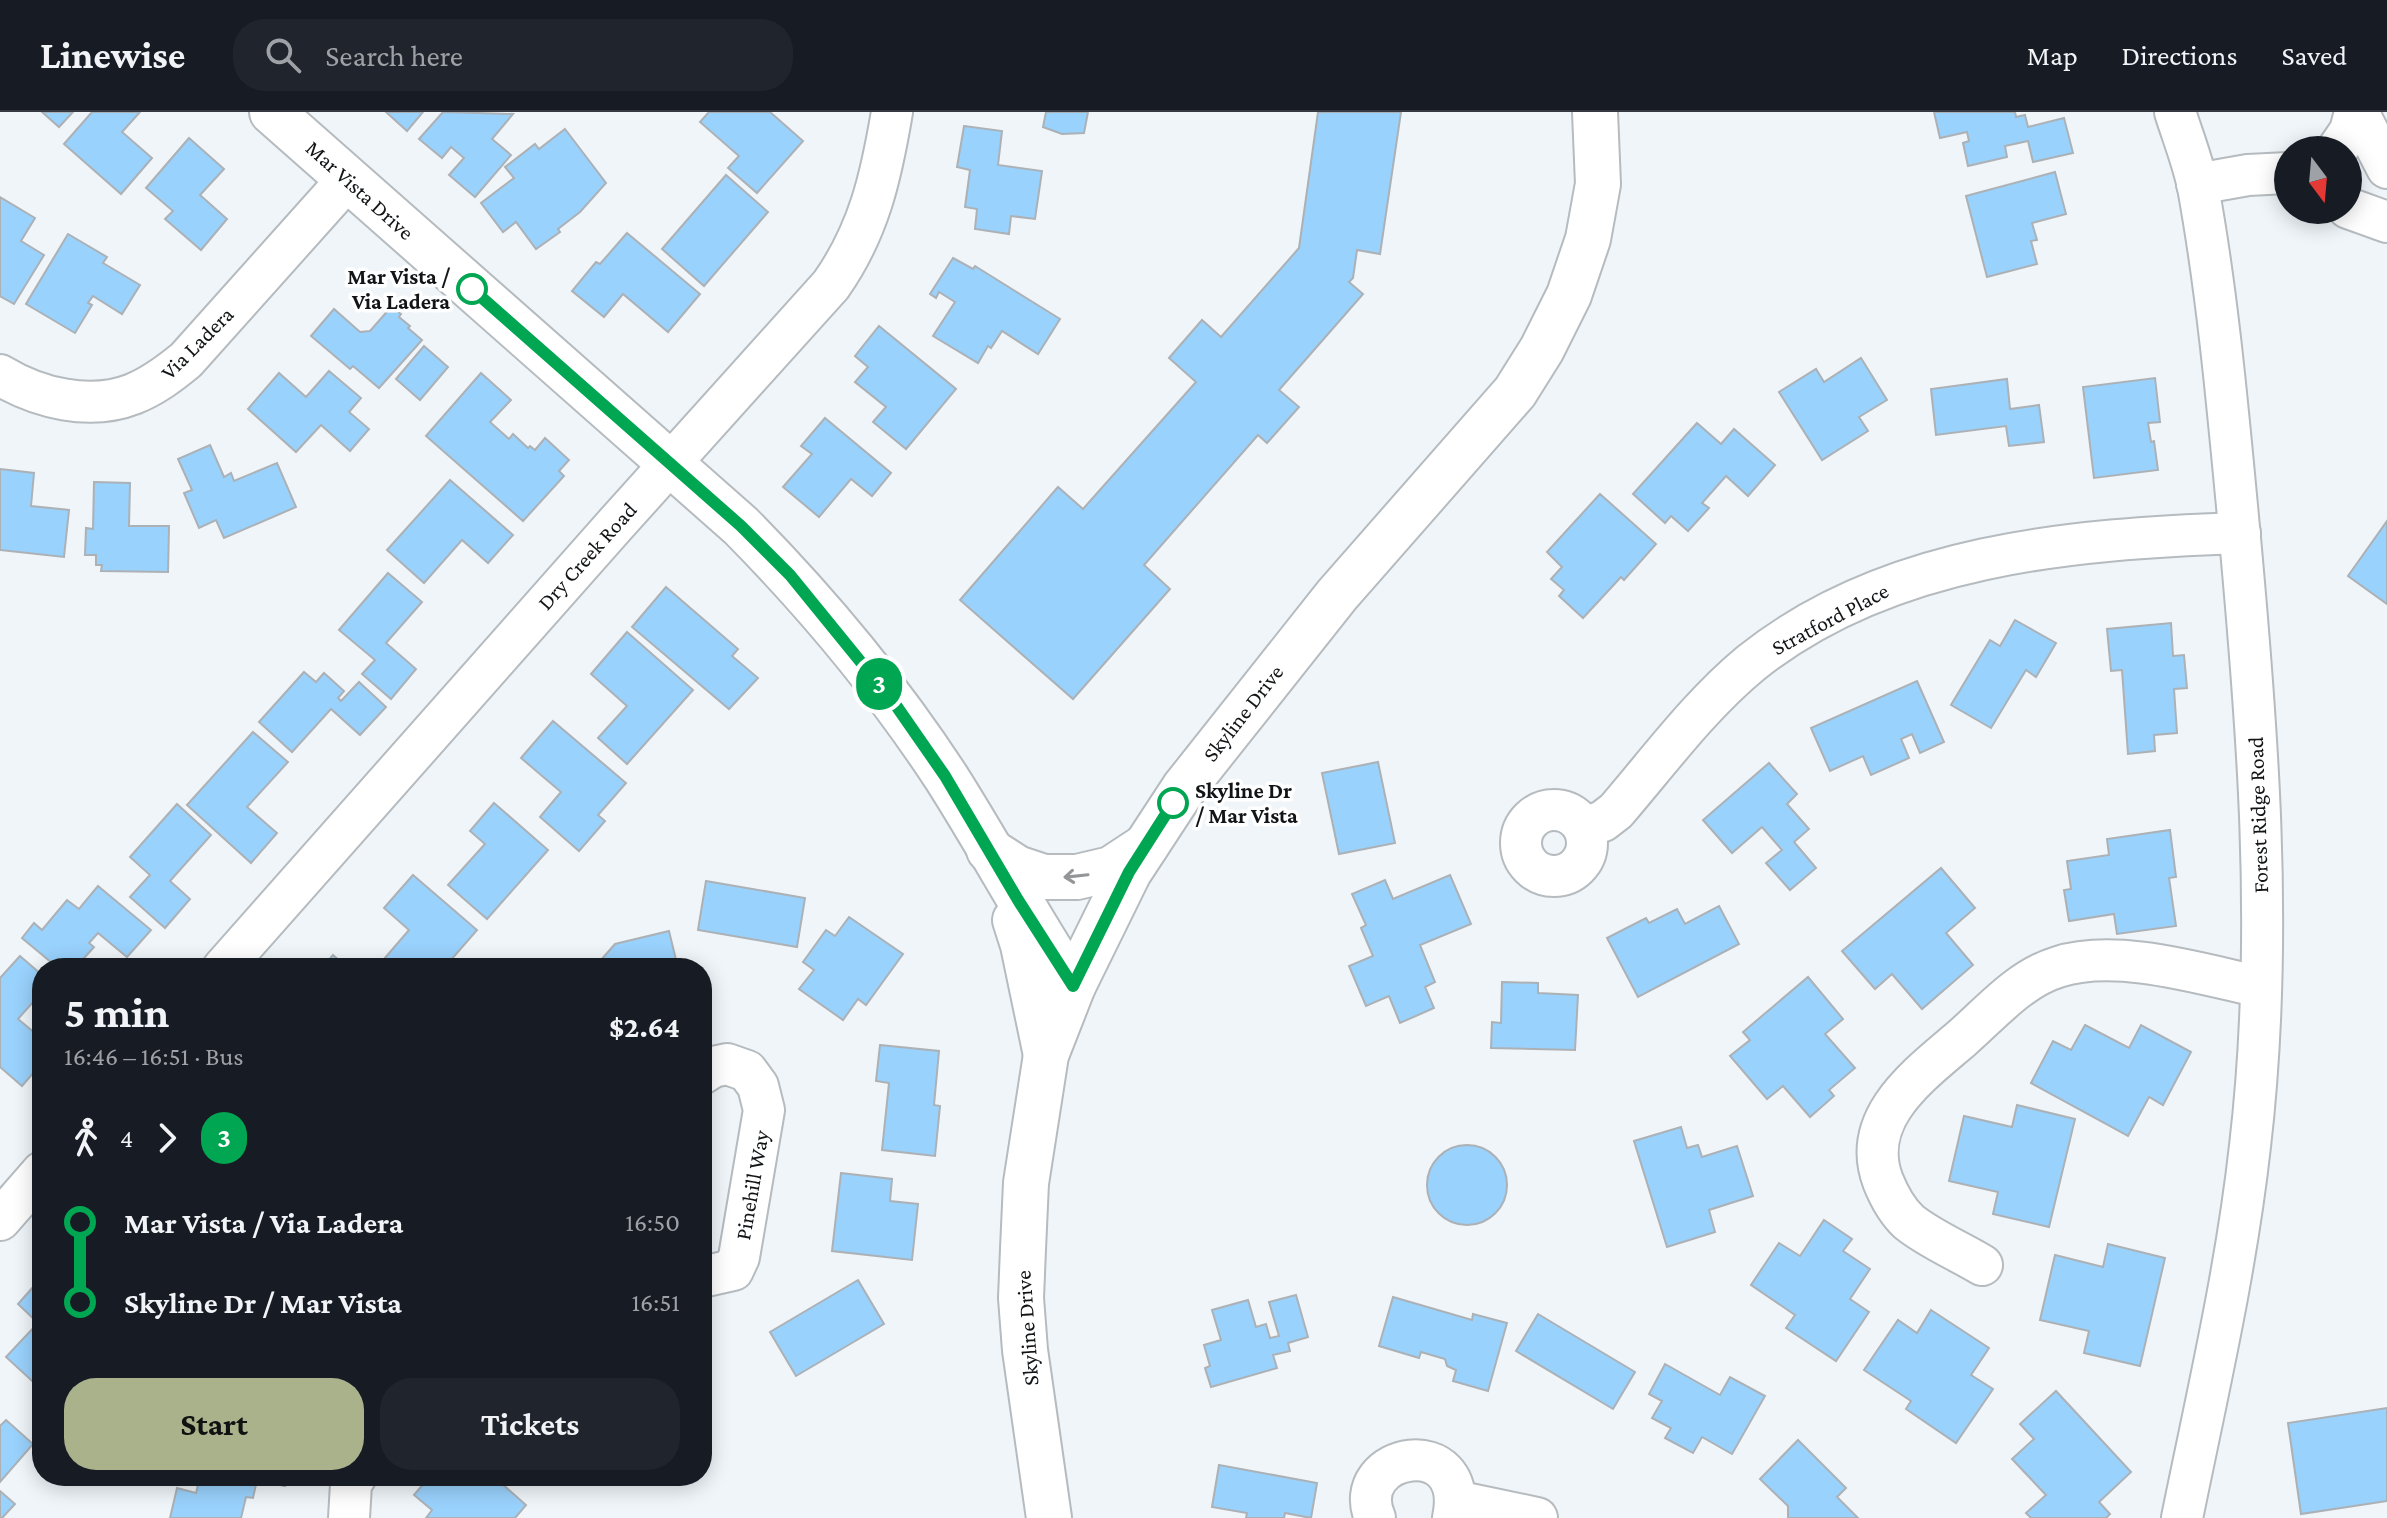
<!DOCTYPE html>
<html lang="en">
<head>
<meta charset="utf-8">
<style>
	body { margin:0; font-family:"Crimson Pro",serif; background:#20242c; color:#f1f3f6; height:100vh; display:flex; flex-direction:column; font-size:30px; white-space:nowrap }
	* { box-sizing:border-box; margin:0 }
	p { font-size:26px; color:#9ea1a6 }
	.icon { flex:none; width:44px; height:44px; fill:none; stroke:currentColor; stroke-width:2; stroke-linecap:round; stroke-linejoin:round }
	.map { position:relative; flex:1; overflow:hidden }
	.side { position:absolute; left:32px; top:846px; width:680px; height:528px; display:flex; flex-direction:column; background:#171b24; border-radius:32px; box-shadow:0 4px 20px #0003 }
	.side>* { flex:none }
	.badge { padding:0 16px; border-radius:26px; font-size:28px; line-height:52px }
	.needle { width:52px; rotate:164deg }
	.fabs { position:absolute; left:2274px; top:24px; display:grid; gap:16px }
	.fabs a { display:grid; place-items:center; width:88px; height:88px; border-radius:50%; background:#171b24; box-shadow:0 4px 20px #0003; font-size:40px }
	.map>.badge { position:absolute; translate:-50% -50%; box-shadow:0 0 0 4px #fff }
	.legs { display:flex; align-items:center; gap:12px; height:88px; padding:0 32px; font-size:26px }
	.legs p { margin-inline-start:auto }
	.headline { display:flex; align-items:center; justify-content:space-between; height:136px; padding:0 32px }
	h1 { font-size:44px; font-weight:700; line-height:60px }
	.cta { display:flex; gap:16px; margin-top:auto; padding:16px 32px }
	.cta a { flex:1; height:92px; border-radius:32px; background:#aab28b; color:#111; font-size:32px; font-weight:700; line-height:92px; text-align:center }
	.cta a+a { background:#20242c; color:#f1f3f6 }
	ul { padding:0 32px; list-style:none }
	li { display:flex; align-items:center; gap:28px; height:80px; font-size:30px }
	li i { display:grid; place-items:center; width:12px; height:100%; margin:0 10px; background:currentColor }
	li i::after { content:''; width:20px; height:20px; margin:-10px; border:6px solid; border-radius:50%; background:#171b24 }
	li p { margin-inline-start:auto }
	li:first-child i { background:linear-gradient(#0000 50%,currentColor 0) }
	li:last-child i { background:linear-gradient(currentColor 50%,#0000 0) }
	header { display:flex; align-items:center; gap:48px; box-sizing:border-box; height:112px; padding:0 40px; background:#171b24; border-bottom:2px solid #363941 }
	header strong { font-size:38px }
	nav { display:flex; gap:44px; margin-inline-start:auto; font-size:28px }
	.search { width:560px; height:72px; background:#20242c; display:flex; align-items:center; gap:20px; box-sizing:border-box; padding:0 28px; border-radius:32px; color:#9ea1a6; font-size:30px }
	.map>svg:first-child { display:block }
</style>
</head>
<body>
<header>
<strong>Linewise</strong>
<div class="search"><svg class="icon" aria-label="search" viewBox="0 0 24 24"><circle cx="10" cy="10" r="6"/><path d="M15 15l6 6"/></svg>Search here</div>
<nav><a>Map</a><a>Directions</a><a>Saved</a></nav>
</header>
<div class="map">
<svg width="2387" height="1406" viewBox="0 0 2387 1406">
	<rect width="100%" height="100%" fill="#eff5f9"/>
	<g fill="#99d2fd" stroke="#acb1b6" stroke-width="2">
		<path d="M42 0H73L59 15Z"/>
		<path d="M92 0H140L122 20 152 46 121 82 64 32Z"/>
		<path d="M386 0H423L407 19Z"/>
		<path d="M443 0 513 2 492 27 511 43 475 85 449 63 464 46 451 35 442 46 419 27Z"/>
		<path d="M709 0H770L803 29 757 81 728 56 739 44 700 10Z"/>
		<path d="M1046 0H1088L1084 21 1062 22 1043 15Z"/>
		<path d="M1318 0H1401L1380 142 1357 138 1353 166 1349 170 1363 182 1279 278 1299 295 1267 331 1258 323 1144 453 1170 477 1073 587 960 488 1058 375 1083 397 1196 270 1169 246 1202 208 1221 225 1299 136Z"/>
		<path d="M1934 0H2015L2016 5 2025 3 2028 15 2064 6 2073 41 2033 50 2028 29 2005 34 2007 45 1968 54 1963 31 1969 29 1967 20 1940 26Z"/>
		<path d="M964 14 1002 19 998 53 1042 59 1035 107 1011 104 1009 122 975 117 977 97 965 95 970 58 957 55Z"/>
		<path d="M565 17 606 71 580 100 558 117 560 120 536 137 516 110 503 120 481 91 514 66 505 55 535 32 539 37Z"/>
		<path d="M189 26 224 57 200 83 227 107 201 138 165 107 173 99 146 76Z"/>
		<path d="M2055 60 2066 102 2032 111 2037 128 2031 129 2037 152 1987 165 1966 84Z"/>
		<path d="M726 63 768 100 704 174 662 137Z"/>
		<path d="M0 85 35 106 21 129 44 143 14 192 0 184Z"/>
		<path d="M627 121 700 182 668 220 623 182 604 205 572 179 596 150 600 152Z"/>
		<path d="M68 122 107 145 103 151 140 173 122 202 93 184 88 191 92 193 75 221 26 192Z"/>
		<path d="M953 146 973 157 975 154 1060 207 1038 242 1002 219 991 236 988 234 978 251 933 224 955 190 939 180 936 186 930 182Z"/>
		<path d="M392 194 401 202 399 205 410 214 408 216 422 228 379 276 353 254 350 257 311 224 334 197 360 220 370 219Z"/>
		<path d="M879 214 956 277 906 337 873 310 886 295 855 270 868 255 855 244Z"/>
		<path d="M424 234 448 255 420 288 396 267Z"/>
		<path d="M1861 246 1887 288 1859 305 1868 319 1822 348 1779 280 1816 257 1824 270Z"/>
		<path d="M329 259 361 286 349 300 369 317 350 339 321 313 296 340 248 297 279 261 306 285Z"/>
		<path d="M481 261 511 288 490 310 509 327 513 322 528 336 530 334 535 338 545 326 569 348 559 359 564 364 523 409 426 324Z"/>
		<path d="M2155 266 2160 310 2148 311 2151 330 2154 329 2158 358 2094 366 2083 275Z"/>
		<path d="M2007 267 2010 297 2039 293 2044 330 2009 334 2006 314 1936 323 1931 277Z"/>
		<path d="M825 306 891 361 872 384 851 367 819 405 783 375 812 342 801 334Z"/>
		<path d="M1697 311 1721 332 1734 317 1775 353 1748 384 1726 364 1702 391 1709 396 1688 419 1671 404 1665 411 1633 382Z"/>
		<path d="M210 333 224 365 231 361 234 369 277 351 296 395 224 426 216 408 199 416 184 381 192 378 178 347Z"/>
		<path d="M0 357 34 361 31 394 69 398 64 445 0 438Z"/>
		<path d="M450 368 513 423 488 451 462 428 424 471 387 438Z"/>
		<path d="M94 370 130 371 129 414H169L168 460 101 459 102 453H96V443H85L86 416 93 417Z"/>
		<path d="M1600 382 1656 432 1624 468 1621 465 1583 506 1559 484 1564 478 1551 467 1562 455 1547 440Z"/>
		<path d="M2387 409V492L2348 464Z"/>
		<path d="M388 461 422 490 386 531 416 557 391 587 362 562 375 548 339 518Z"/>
		<path d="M666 475 738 537 732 544 758 566 729 597 632 515Z"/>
		<path d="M2015 508 2056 531 2036 565 2026 558 1991 616 1951 593 1990 528 2000 534Z"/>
		<path d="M2171 511 2173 544 2184 543 2187 576 2174 577 2177 621 2154 623 2155 639 2128 642 2122 558 2111 559 2107 517Z"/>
		<path d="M627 520 693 578 627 652 598 626 627 594 591 562Z"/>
		<path d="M304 560 316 570 324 561 344 579 338 586 341 589 359 570 386 595 360 623 331 597 292 640 259 610Z"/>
		<path d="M1917 569 1944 630 1920 641 1912 622 1901 627 1909 646 1871 663 1863 644 1830 659 1811 616Z"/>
		<path d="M553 609 626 671 598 703 605 709 579 739 540 705 561 680 521 646Z"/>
		<path d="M253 620 288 650 247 695 277 721 251 751 187 693Z"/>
		<path d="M1378 650 1395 731 1339 742 1322 661Z"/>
		<path d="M1769 651 1797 682 1787 692 1809 717 1794 730 1816 756 1790 778 1766 751 1782 738 1762 715 1732 741 1703 708Z"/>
		<path d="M494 691 548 738 487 807 448 773 485 732 470 719Z"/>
		<path d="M177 692 211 723 170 769 190 787 165 816 130 785 150 763 130 745Z"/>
		<path d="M2170 718 2176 765 2169 766 2176 814 2117 822 2114 802 2069 809 2064 778 2071 777 2067 749 2109 743 2107 727Z"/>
		<path d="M1941 756 1975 796 1946 821 1973 853 1922 897 1892 862 1875 877 1842 839Z"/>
		<path d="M413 763 477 818 444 856H380L378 854 409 818 384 796Z"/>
		<path d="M1450 763 1471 812 1420 833 1435 870 1425 875 1434 896 1400 911 1389 884 1366 894 1349 854 1373 844 1361 816 1366 813 1352 782 1385 768 1393 787Z"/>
		<path d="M706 769 805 786 797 835 698 818Z"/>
		<path d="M98 774 151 818 127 845 98 821 89 831 94 835 76 855 72 851 67 856H58L22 826 34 811 42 818 67 788 79 797Z"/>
		<path d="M1719 794 1739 832 1638 885 1607 826 1646 806 1649 811 1677 797 1685 812Z"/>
		<path d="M849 805 903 842 866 893 858 887 843 908 799 877 814 858 803 850 826 818 835 824Z"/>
		<path d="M669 819 678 856H594L615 832Z"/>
		<path d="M333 843 348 856H322Z"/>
		<path d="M20 844 42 863V880L18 907 42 927V951L22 974 0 955V866Z"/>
		<path d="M1808 865 1843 907 1825 922 1855 956 1829 978 1834 984 1810 1005 1783 974 1767 987 1730 944 1750 928 1743 920Z"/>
		<path d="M1502 870 1538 871V881L1578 883 1575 938 1491 936 1492 910 1501 911Z"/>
		<path d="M2085 913 2129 936 2141 913 2191 940 2163 993 2149 985 2128 1024 2031 971 2053 929 2071 938Z"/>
		<path d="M880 933 939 939 934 993 940 994 935 1044 882 1038 889 971 876 969Z"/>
		<path d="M2017 993 2075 1007 2049 1115 1993 1102 1998 1080 1949 1069 1964 1004 2012 1015Z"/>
		<path d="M1681 1015 1687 1036 1698 1033 1702 1045 1737 1034 1753 1084 1709 1098 1715 1120 1667 1135 1634 1029Z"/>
		<circle cx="1467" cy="1073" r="40"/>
		<path d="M841 1061 892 1067 890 1089 918 1092 912 1148 832 1139Z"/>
		<path d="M1824 1108 1852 1127 1843 1139 1870 1157 1850 1187 1869 1200 1836 1249 1786 1216 1795 1203 1751 1173 1779 1131 1800 1144Z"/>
		<path d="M2108 1132 2165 1146 2140 1254 2084 1241 2089 1219 2040 1208 2055 1143 2103 1155Z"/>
		<path d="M42 1165V1278L6 1245 38 1211 18 1192Z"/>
		<path d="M858 1168 884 1212 796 1264 770 1220Z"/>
		<path d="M1296 1183 1308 1225 1288 1231 1290 1239 1273 1243 1277 1256 1211 1275 1205 1256 1210 1254 1204 1233 1221 1228 1212 1198 1248 1188 1256 1215 1266 1212 1270 1226 1279 1224 1269 1190Z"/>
		<path d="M1393 1185 1472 1208 1473 1202 1507 1211 1488 1279 1453 1269 1456 1258 1447 1254 1445 1247 1421 1240 1419 1246 1379 1234Z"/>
		<path d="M1931 1198 1989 1236 1971 1263 1993 1277 1956 1331 1906 1297 1911 1289 1864 1258 1898 1208 1917 1221Z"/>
		<path d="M1538 1202 1635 1260 1613 1297 1516 1239Z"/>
		<path d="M1665 1252 1720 1283 1730 1265 1765 1284 1732 1342 1702 1325 1693 1341 1665 1326 1671 1316 1652 1306 1662 1289 1649 1282Z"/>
		<path d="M2056 1279 2131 1360 2099 1390 2110 1402 2106 1406H2031L2026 1401 2046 1383 2012 1347 2034 1327 2020 1312Z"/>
		<path d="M2387 1296V1389L2301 1402 2288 1311Z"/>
		<path d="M6 1308 33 1332 0 1370V1314Z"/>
		<path d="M1798 1328 1846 1376 1837 1385 1858 1406H1788V1394L1760 1367Z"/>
		<path d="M1219 1353 1317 1371 1311 1406 1285 1401 1284 1406H1246L1247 1401 1212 1395Z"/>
		<path d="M200 1364H287L285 1374 257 1368 253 1386 246 1385 241 1406H170L177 1376 196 1381Z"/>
		<path d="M430 1364H493L526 1393 515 1406H426L432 1398 414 1383Z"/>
		<path d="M0 1379 15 1392 2 1406H0Z"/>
	</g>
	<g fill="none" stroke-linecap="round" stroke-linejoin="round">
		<defs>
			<g id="minor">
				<path d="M2175 0C2183 25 2193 50 2198 75 2217 179 2227 288 2237 394 2257 606 2275 822 2250 1034 2236 1160 2207 1283 2182 1406"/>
				<path d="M2358 0 2387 56"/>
				<path d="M2337 38 2350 19 2355 0"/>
				<path d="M2197 72 2248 63 2288 61"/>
				<path d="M2348 96 2387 110"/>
				<path d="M0 263C38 286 90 299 133 282 153 274 169 262 186 248L347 68"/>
				<circle cx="1554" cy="731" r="33"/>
				<path d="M1584 716 1603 709 1616 699C1659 649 1700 593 1751 551 1887 442 2072 427 2240 421"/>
				<path d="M223 856 615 413 831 173C869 119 881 65 892 0"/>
				<path d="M702 962 713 955 727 952 747 959 758 974 764 998 739 1145 733 1158 702 1165"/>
				<path d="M0 1108 42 1060"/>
				<path d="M1982 1153C1959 1139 1930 1127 1909 1110 1897 1099 1889 1084 1883 1069 1859 1006 1919 963 1961 927 1991 901 2019 867 2058 855 2117 836 2201 862 2261 875"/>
				<path d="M1456 1389 1537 1406"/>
				<path d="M349 1406 351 1372 356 1364"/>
				<path d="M1375 1406C1347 1341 1471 1318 1453 1406"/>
			</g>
			<g id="tertiary">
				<path d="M272 0 741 414C817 491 887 575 946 665 990 734 1028 806 1073 874"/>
				<path d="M989 738 1017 756 1044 765H1077L1111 757 1146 734"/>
				<path d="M1015 808 1023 833 1046 943"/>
				<path d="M1049 1406 1025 1238 1021 1186 1023 1137 1026 1071 1046 943 1073 874 1129 760 1184 676 1337 483 1515 280 1542 237 1569 183 1588 127 1598 72 1595 0"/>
			</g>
		</defs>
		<use href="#minor" stroke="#b5bbbf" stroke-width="44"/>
		<use href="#tertiary" stroke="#b5bbbf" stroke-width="48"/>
		<use href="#minor" stroke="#fff" stroke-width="40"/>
		<use href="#tertiary" stroke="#fff" stroke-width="44"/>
	</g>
	<defs><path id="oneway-shaft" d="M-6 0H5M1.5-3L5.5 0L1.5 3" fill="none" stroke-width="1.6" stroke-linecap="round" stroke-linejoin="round" transform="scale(2)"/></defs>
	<use stroke="#949596" href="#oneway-shaft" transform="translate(1076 764) rotate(174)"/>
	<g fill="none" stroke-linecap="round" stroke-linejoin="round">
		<defs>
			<path id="line-1" d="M472 177 741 414 790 463 895 592 945 664 1018 788 1073 874 1129 760 1173 691"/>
		</defs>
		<use href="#line-1" stroke="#fff" stroke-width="18"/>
		<use href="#line-1" stroke="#00a651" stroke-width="12"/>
	</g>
	<g fill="#fff" stroke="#00a651" stroke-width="4">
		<circle cx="472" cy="177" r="14"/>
		<circle cx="1173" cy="691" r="14"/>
	</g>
	<g text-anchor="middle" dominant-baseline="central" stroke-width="7" stroke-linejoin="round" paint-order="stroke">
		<g font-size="22" fill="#121416" stroke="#fff">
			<text transform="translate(360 78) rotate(42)">Mar Vista Drive</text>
			<text transform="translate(197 231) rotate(-45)">Via Ladera</text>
			<text transform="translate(587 444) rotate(-48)">Dry Creek Road</text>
			<text transform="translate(1830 507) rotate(-28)">Stratford Place</text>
			<text transform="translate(1243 601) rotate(-52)">Skyline Drive</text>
			<text transform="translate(2258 703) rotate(-92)">Forest Ridge Road</text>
			<text transform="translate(752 1073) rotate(-80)">Pinehill Way</text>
			<text transform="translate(1027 1216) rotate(-94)">Skyline Drive</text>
		</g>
		<g font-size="22" font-weight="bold" fill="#121416" stroke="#fff" text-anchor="end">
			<text x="450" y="164">Mar Vista /<tspan x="450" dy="25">Via Ladera</tspan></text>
			<text x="1195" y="678" text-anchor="start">Skyline Dr<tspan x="1195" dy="25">/ Mar Vista</tspan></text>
		</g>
	</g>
</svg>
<div class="fabs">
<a><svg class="needle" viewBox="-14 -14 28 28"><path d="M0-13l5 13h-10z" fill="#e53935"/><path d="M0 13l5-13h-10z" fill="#9ea1a6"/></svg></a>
</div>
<b class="badge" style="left:879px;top:572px;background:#00a651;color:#fff">3</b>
<section class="side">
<div class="headline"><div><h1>5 min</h1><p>16:46 – 16:51 · Bus</p></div><b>$2.64</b></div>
<div class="legs"><svg class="icon" aria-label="walk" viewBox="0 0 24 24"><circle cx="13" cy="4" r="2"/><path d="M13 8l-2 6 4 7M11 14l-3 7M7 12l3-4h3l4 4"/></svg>4<svg class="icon" aria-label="forward" viewBox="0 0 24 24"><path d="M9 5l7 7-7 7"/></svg><b class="badge" style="background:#00a651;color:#fff">3</b></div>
<ul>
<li><i style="color:#00a651"></i><b>Mar Vista / Via Ladera</b><p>16:50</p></li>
<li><i style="color:#00a651"></i><b>Skyline Dr / Mar Vista</b><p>16:51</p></li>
</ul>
<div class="cta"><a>Start</a><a>Tickets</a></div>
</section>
</div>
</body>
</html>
